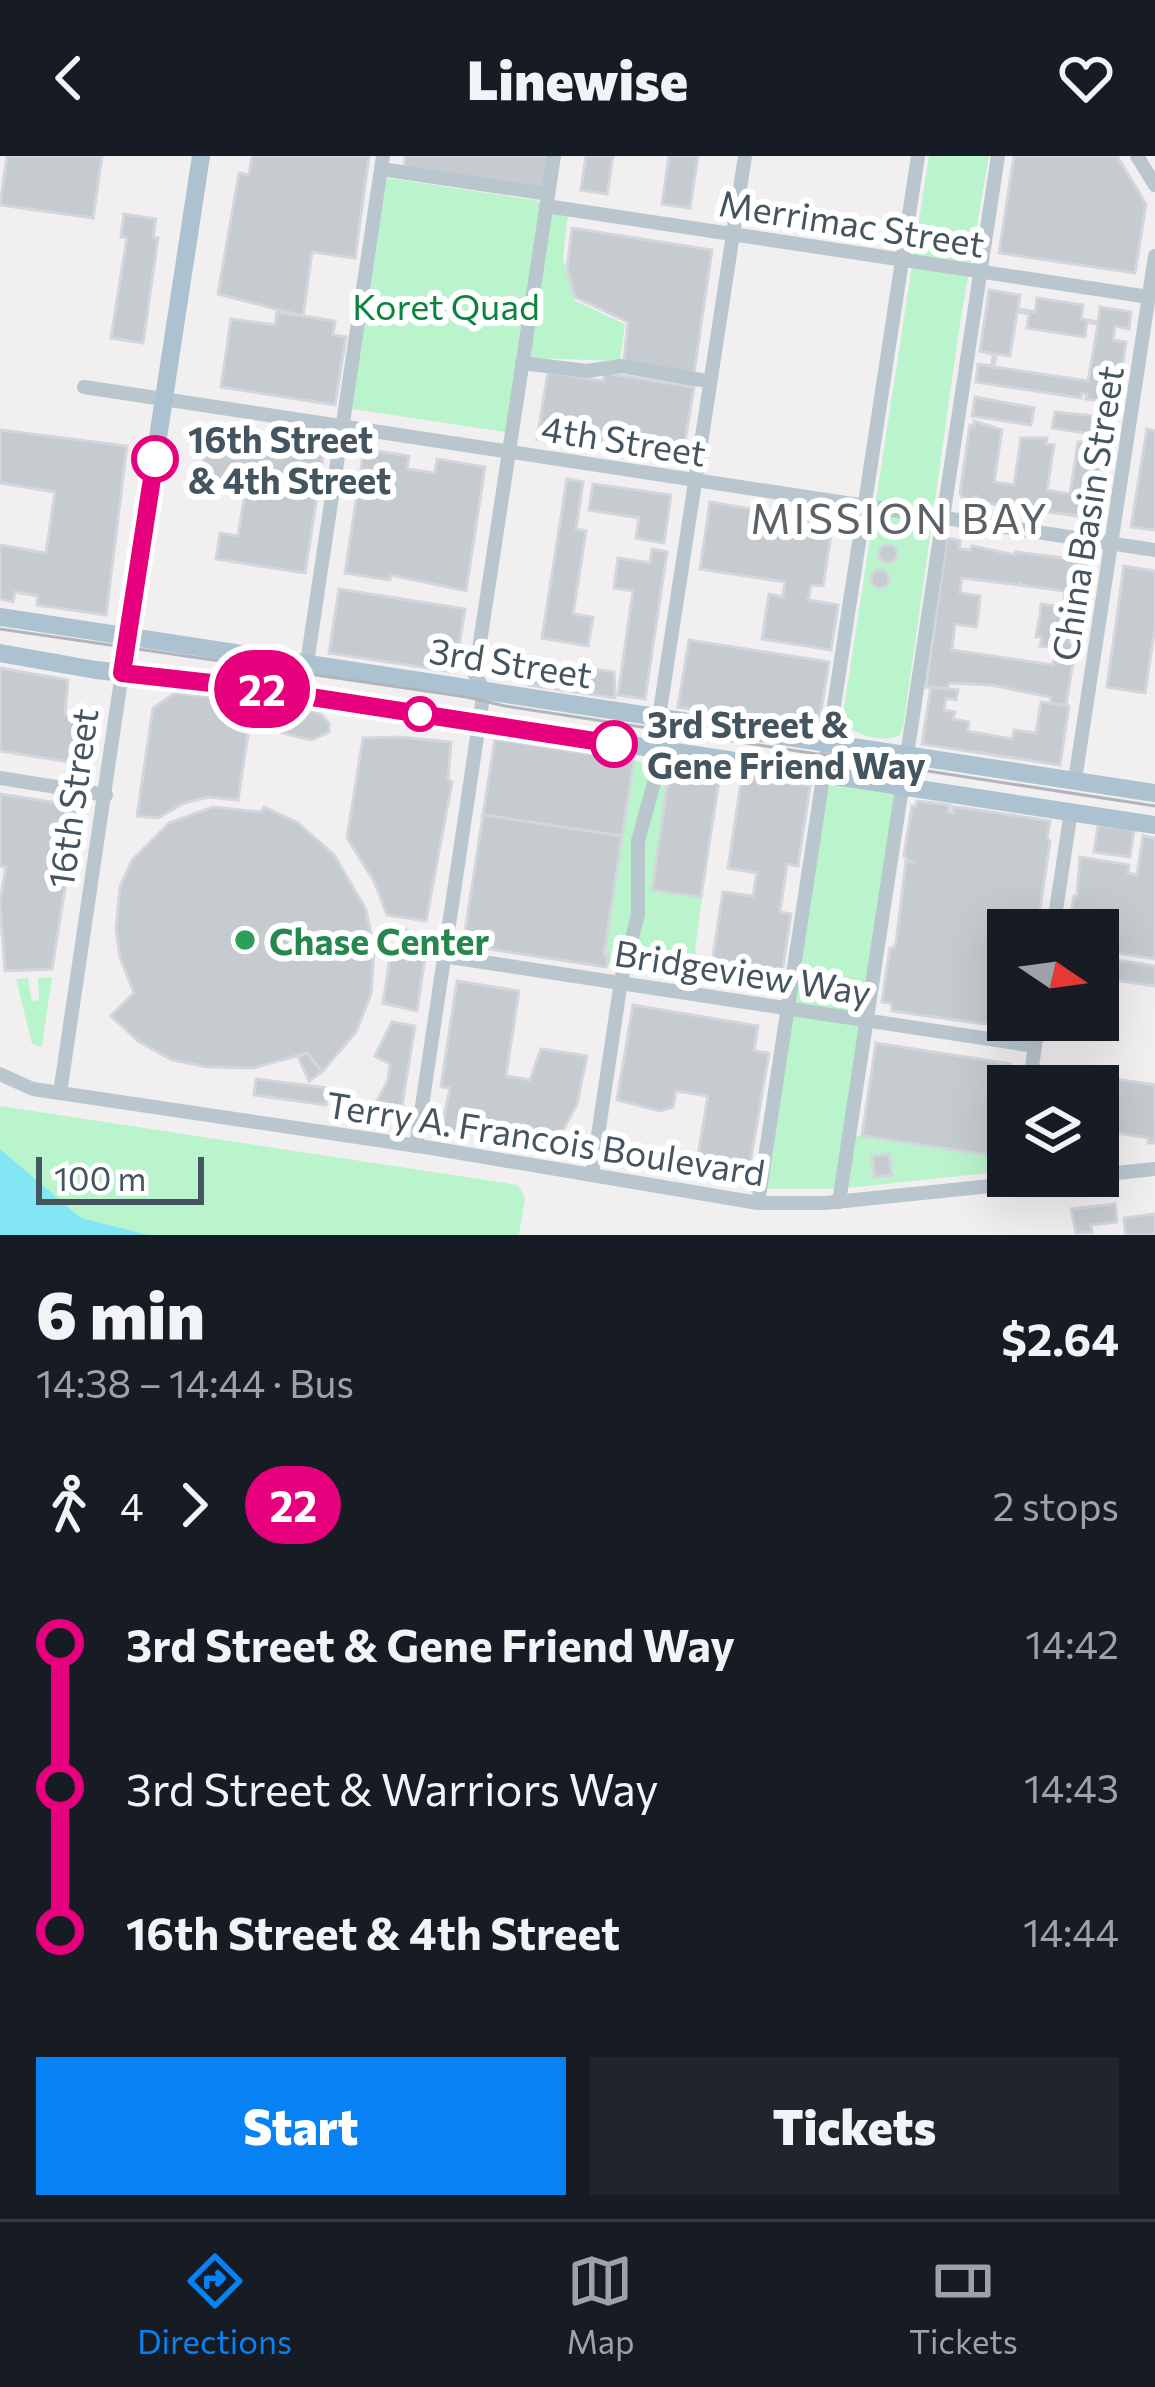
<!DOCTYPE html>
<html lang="en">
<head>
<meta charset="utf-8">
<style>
	body { margin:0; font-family:Commissioner,sans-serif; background:#20242c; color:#f1f3f6; height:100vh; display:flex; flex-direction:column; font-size:45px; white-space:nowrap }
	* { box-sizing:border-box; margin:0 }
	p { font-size:39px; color:#9ea1a6 }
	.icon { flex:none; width:66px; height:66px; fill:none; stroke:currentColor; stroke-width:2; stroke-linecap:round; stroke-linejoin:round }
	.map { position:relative; height:1079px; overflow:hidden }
	.sheet { display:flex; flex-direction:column; background:#171b24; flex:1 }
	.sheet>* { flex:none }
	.badge { padding:0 24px; border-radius:39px; font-size:42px; line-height:78px }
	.needle { width:78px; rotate:103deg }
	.buttons { position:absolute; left:987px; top:753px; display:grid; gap:24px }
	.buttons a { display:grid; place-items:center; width:132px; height:132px; border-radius:0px; background:#171b24; box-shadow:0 12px 48px #0002; font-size:60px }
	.scale { position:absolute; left:36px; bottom:30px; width:168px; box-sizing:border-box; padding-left:12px; border:6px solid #45555f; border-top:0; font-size:33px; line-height:42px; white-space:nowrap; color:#45555f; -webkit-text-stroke:9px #fff; paint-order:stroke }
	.map>.badge { position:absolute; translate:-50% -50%; box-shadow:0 0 0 6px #fff }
	.legs { display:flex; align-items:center; gap:18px; height:132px; padding:0 36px; font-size:39px }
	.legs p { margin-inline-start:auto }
	.headline { display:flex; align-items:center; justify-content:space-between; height:204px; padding:0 36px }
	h1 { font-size:66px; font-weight:800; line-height:90px }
	.cta { display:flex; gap:24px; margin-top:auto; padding:24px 36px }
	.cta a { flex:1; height:138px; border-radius:0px; background:#0682f5; color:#fff; font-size:48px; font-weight:800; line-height:138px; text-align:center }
	.cta a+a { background:#20242c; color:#f1f3f6 }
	ul { padding:0 36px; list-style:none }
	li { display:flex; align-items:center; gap:42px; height:144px; font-size:45px }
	li i { display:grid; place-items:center; width:18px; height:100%; margin:0 15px; background:currentColor }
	li i::after { content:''; width:30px; height:30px; margin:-15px; border:9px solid; border-radius:50%; background:#171b24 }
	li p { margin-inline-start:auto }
	li:first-child i { background:linear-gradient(#0000 50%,currentColor 0) }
	li:last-child i { background:linear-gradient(currentColor 50%,#0000 0) }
	header { display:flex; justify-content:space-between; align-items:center; height:156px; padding:0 36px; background:#171b24; font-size:54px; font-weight:800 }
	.dock { display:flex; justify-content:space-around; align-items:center; height:168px; border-top:3px solid #363941; background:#171b24; font-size:33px; color:#9ea1a6 }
	.dock a { display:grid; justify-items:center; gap:6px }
	.dock .active { color:#0682f5 }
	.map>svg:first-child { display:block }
</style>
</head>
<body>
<header><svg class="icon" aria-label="back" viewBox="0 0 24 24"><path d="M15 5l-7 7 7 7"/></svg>Linewise<svg class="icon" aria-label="heart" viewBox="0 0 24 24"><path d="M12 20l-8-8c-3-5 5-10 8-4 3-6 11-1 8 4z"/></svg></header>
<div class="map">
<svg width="1155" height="1079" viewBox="0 0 1155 1079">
	<rect width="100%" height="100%" fill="#f2eff0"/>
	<g fill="#baf4cc">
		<path d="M929 0H989L960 167 903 572 899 580C880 586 855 580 842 565Z"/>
		<path d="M387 22 540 45 505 276 352 253Z"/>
		<path d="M552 57 568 59 563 102 575 145 625 168 620 205 529 202Z"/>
		<path d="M634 605 670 611 655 710 705 718 695 795 699 803 696 823 606 809 608 800 604 799Z"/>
		<path d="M829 626 895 636 835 1033H767Z"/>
		<path d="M52 821 42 891 32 888 16 823 28 822 32 845 39 844 38 822Z"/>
		<path d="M0 950 518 1029 525 1042 519 1079H149L81 1062 0 995Z"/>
		<path d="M855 979 1008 1002 1006 1015 847 1032Z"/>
	</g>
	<path fill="#83e6f5" d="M0 993 81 1062 149 1079H0Z"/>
	<g fill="#c6cbd0" stroke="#d3d6dc" stroke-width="3" fill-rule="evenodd">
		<path d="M7 0H102L93 62 0 49Z"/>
		<path d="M252 0H369L355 102 312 96 303 160 218 138 239 17 249 19Z"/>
		<path d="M405 0H549L544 32 404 11Z"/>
		<path d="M586 0H613L607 38 581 34Z"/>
		<path d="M669 0H698L690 52 662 48Z"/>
		<path d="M1014 0H1117L1146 48 1135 117 999 97Z"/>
		<path d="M124 58 156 63 153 82H158L143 187 111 182 127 82 121 81Z"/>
		<path d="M572 72 712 94 694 217 624 206 628 166 575 141 567 113Z"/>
		<path d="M989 134 1020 139 1018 153 1035 156 1037 142 1083 149 1081 163 1098 166 1100 151 1131 156 1129 173 1115 170 1113 184 1126 186 1117 248 1086 243 1087 238 1081 237V242L976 226 978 208 992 210 993 198 980 195ZM1017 156 1029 158 1027 172 1085 181 1087 166 1098 168 1088 225 994 211 996 198 1010 200Z"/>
		<path d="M277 156 335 165 333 179 346 181 335 249 221 231 231 163 275 169Z"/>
		<path d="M548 216 603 225 605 217 694 231 683 297 594 283 592 292 537 283Z"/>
		<path d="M975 241 1034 252 1031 269 972 260Z"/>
		<path d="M1055 256 1115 262 1112 281 1052 272Z"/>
		<path d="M974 265 1002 274 994 326 1014 329 1021 282H1047L1046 288 1054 289 1047 334 1070 338 1078 286 1107 285 1110 290 1099 363 977 346 976 340 969 346 963 344 960 336 970 269 974 270Z"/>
		<path d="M209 271 325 289 305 417 216 403 220 377 238 380 246 331 201 323Z"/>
		<path d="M1147 273 1155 275V374L1131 371Z"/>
		<path d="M0 274 127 290 106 459 37 449 38 440 15 436 13 446 0 443V389L46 397 55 336 0 327Z"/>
		<path d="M364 293 409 300 407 313 435 317 437 303 485 311 466 435 391 419 390 424 345 417Z"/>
		<path d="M567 323 583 326 576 373 586 375 573 458 593 461 588 490 542 482Z"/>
		<path d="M593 328 671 339 664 387 636 382 639 362 589 354Z"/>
		<path d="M710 346 776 357 775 366 781 367 782 358 833 365 823 430 811 429 808 444 838 449 831 494 762 483 769 438 783 441 785 426 700 413Z"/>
		<path d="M947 382 960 385 959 393 971 394 972 390 1015 399V396L1071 403 1074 407 1075 401 1088 403 1076 469 1080 470 1078 483 1071 482 1070 486 1076 487 1066 549 1051 547 1050 541 992 529 949 527 947 532 926 531ZM962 422 1020 429V425V429L1065 435 1063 451 1041 448 1040 459 1036 481H1042L1040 490 1056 492 1053 509 952 494 955 468 976 471 978 462 980 440 960 437Z"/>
		<circle cx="888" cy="398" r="9"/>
		<path d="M652 393 667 396 645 543 618 539 633 435 614 432 618 402 650 407Z"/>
		<path d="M1124 410 1155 415V471L1145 537 1107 531Z"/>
		<circle cx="880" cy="423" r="9"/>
		<path d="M339 433 465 453 455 516 329 497Z"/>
		<path d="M689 484 829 506 818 573 678 551Z"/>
		<path d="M541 505 614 516 615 542 529 529 531 518 539 519Z"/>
		<path d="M0 512 68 524 65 558 90 562 83 608 0 595Z"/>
		<path d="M931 531 958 534 956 544 946 542 944 554 955 556 953 563 969 566 967 575 1012 583 1014 574 1036 577 1041 546 1069 550 1060 609 922 588Z"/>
		<path d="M175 537 225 542 251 558 238 644 208 641 184 647 158 662 137 660 153 552Z"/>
		<path d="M296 551 321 558 329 567V576L311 584 282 577 275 561Z"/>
		<path d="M401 581 451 586 448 623 452 626 426 765 387 759 374 725 347 682 363 582Z"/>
		<path d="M495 583 634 605 622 680 483 659Z"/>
		<path d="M670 611 720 618 701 741 652 734Z"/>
		<path d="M742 620 810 630 798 710 787 708 780 756 791 758 779 837 709 826 723 736 753 740 757 717 728 712Z"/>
		<path d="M0 638 78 650 52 813 5 815 0 747 6 711 0 710Z"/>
		<path d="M917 645 950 649 948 656 953 657V651L965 652 1050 665 1047 683 1050 685 1037 774H1008V864H1023L1020 873 892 855 891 847 882 846 890 792H894L896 787 906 705 911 706 904 700 912 650 916 651Z"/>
		<path d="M213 651 262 656 264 651 298 667 335 700 366 754 374 793 371 838 356 876 322 916 307 897 253 912 207 911 172 904 138 885 111 860 134 837 120 801 116 773 120 731 132 704 169 667Z"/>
		<path d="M483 659 622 680 604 799H608L606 811 463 789Z"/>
		<path d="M1098 669 1134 674 1130 701 1094 696Z"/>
		<path d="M1143 680 1155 682V803L1098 794V774H1068L1074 740H1077L1080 701 1129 709 1128 717 1137 719Z"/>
		<path d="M406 774 428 781 417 855 383 847 391 796 415 805 417 790 404 788Z"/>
		<path d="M1098 801 1155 810V830L1106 823V818L1099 817 1098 825Z"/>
		<path d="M457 825 519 835 506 920 530 924 541 893 587 900 577 948 554 991 516 986 517 976 509 975 498 973V978L471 974V978L441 974 450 932 441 931Z"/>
		<path d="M633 849 758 870 754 895 769 897 749 1014 697 1005 708 940 676 935 673 951 660 955 617 944Z"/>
		<path d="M1060 864H1092L1090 878 1059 873Z"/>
		<path d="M392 866 415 870 400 962 373 953 388 924 390 908 375 900Z"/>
		<path d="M876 887 1011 908 997 1000 862 980Z"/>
		<path d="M307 897 322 916 309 925 298 901Z"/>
		<path d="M1049 913 1155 929V987H1148L1149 982 1098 974V930H1046Z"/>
		<path d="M256 923 328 932 326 949 254 939Z"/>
		<path d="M889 998 892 1019 874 1021 872 1000Z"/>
		<path d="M1115 1048 1117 1066 1091 1069 1092 1076 1076 1077 1071 1053Z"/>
		<path d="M1155 1058V1079H1126L1124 1062Z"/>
	</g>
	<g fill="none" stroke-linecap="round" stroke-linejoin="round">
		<g stroke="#b9c6ce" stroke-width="14">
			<path d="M1137 0 1155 29"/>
			<path d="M381 13 548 38"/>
			<path d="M546 50 1149 141"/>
			<path d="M522 207 587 215 621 210 701 224"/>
			<path d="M84 231 1155 394"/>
			<path d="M307 507 383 0"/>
			<path d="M659 561 745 0"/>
			<path d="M0 622 106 639"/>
			<path d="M1075 624 1155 100"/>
			<path d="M1053 774 1071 655"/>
			<path d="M443 800 1035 890"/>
			<path d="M622 820 638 759V685L655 623 657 594"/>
			<path d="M0 918 33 933 431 992 758 1047H825L1088 1020"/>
			<path d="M1029 930 1039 864"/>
			<path d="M60 937 122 517"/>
			<path d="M416 990 484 534 475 519 554 0"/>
			<path d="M592 1019 620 832"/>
			<path d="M1098 1019 1155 1013"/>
			<path d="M839 1046 998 0"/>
			<path d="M758 1047 918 0"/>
		</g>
		<g stroke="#adc2d1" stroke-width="18">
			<path d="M0 461 1155 637"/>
			<path d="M0 497 96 514 251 531 1155 669"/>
			<path d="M122 517 201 0"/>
		</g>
		<path stroke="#b1b5bb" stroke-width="3" d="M0 473 467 541 505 550 1155 650"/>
	</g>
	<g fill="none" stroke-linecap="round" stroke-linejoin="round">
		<defs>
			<path id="line-1" d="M155 303 122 517 247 531 614 588"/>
		</defs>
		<use href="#line-1" stroke="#fff" stroke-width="27"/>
		<use href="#line-1" stroke="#e6007e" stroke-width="18"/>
	</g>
	<g fill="#fff" stroke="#e6007e" stroke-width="6">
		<circle cx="155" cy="303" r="21"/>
		<circle cx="420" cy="558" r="15"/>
		<circle cx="614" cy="588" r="21"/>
	</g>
	<circle fill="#2e9e5b" stroke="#fff" stroke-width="4.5" cx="245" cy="784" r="12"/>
	<g text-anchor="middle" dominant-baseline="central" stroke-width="12" stroke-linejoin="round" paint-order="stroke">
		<g font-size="36" fill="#45555f" stroke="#fff">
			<text transform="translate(852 66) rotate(9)">Merrimac Street</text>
			<text transform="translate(624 283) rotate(9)">4th Street</text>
			<text transform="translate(1086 357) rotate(-81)">China Basin Street</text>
			<text transform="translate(511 505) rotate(9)">3rd Street</text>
			<text transform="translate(71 642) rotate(-82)">16th Street</text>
			<text transform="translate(743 815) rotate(9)">Bridgeview Way</text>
			<text transform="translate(546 981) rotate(9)">Terry A. Francois Boulevard</text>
		</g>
		<g font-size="36" fill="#0d833f" stroke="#fff">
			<text x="446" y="149">Koret Quad</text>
		</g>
		<g font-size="36" font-weight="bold" fill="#45555f" stroke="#fff" text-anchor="start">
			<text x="188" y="282">16th Street<tspan x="188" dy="41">&amp; 4th Street</tspan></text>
			<text x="647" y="567">3rd Street &amp;<tspan x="647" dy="41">Gene Friend Way</tspan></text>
		</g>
		<g font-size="36" font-weight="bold" fill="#27864d" stroke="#fff" text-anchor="start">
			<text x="269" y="784">Chase Center</text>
		</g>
		<g font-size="42" letter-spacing="3" fill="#5b6165" stroke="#fff">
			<text x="900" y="361">MISSION BAY</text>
		</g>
	</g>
</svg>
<div class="buttons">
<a><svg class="needle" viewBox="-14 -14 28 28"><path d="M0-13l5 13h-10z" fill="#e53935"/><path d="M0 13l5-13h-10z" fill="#9ea1a6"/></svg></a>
<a><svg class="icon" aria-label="layers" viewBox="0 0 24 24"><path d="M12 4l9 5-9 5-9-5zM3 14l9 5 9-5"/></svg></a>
</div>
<div class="scale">100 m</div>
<b class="badge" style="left:262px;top:533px;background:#e6007e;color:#fff">22</b>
</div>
<section class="sheet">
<div class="headline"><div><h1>6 min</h1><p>14:38 – 14:44 · Bus</p></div><b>$2.64</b></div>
<div class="legs"><svg class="icon" aria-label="walk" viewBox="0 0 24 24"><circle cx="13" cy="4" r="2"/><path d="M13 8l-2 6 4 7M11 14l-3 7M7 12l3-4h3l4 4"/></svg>4<svg class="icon" aria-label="forward" viewBox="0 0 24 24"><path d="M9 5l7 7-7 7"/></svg><b class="badge" style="background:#e6007e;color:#fff">22</b><p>2 stops</p></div>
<ul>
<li><i style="color:#e6007e"></i><b>3rd Street &amp; Gene Friend Way</b><p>14:42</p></li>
<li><i style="color:#e6007e"></i><span>3rd Street &amp; Warriors Way</span><p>14:43</p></li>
<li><i style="color:#e6007e"></i><b>16th Street &amp; 4th Street</b><p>14:44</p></li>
</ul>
<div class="cta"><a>Start</a><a>Tickets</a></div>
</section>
<nav class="dock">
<a class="active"><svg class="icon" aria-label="directions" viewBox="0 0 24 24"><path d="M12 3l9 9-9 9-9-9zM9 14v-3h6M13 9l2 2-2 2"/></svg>Directions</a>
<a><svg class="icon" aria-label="map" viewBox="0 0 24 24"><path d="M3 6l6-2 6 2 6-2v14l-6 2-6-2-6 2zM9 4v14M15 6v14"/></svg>Map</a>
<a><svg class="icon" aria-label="tickets" viewBox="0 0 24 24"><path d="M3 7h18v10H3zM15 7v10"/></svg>Tickets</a>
</nav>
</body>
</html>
